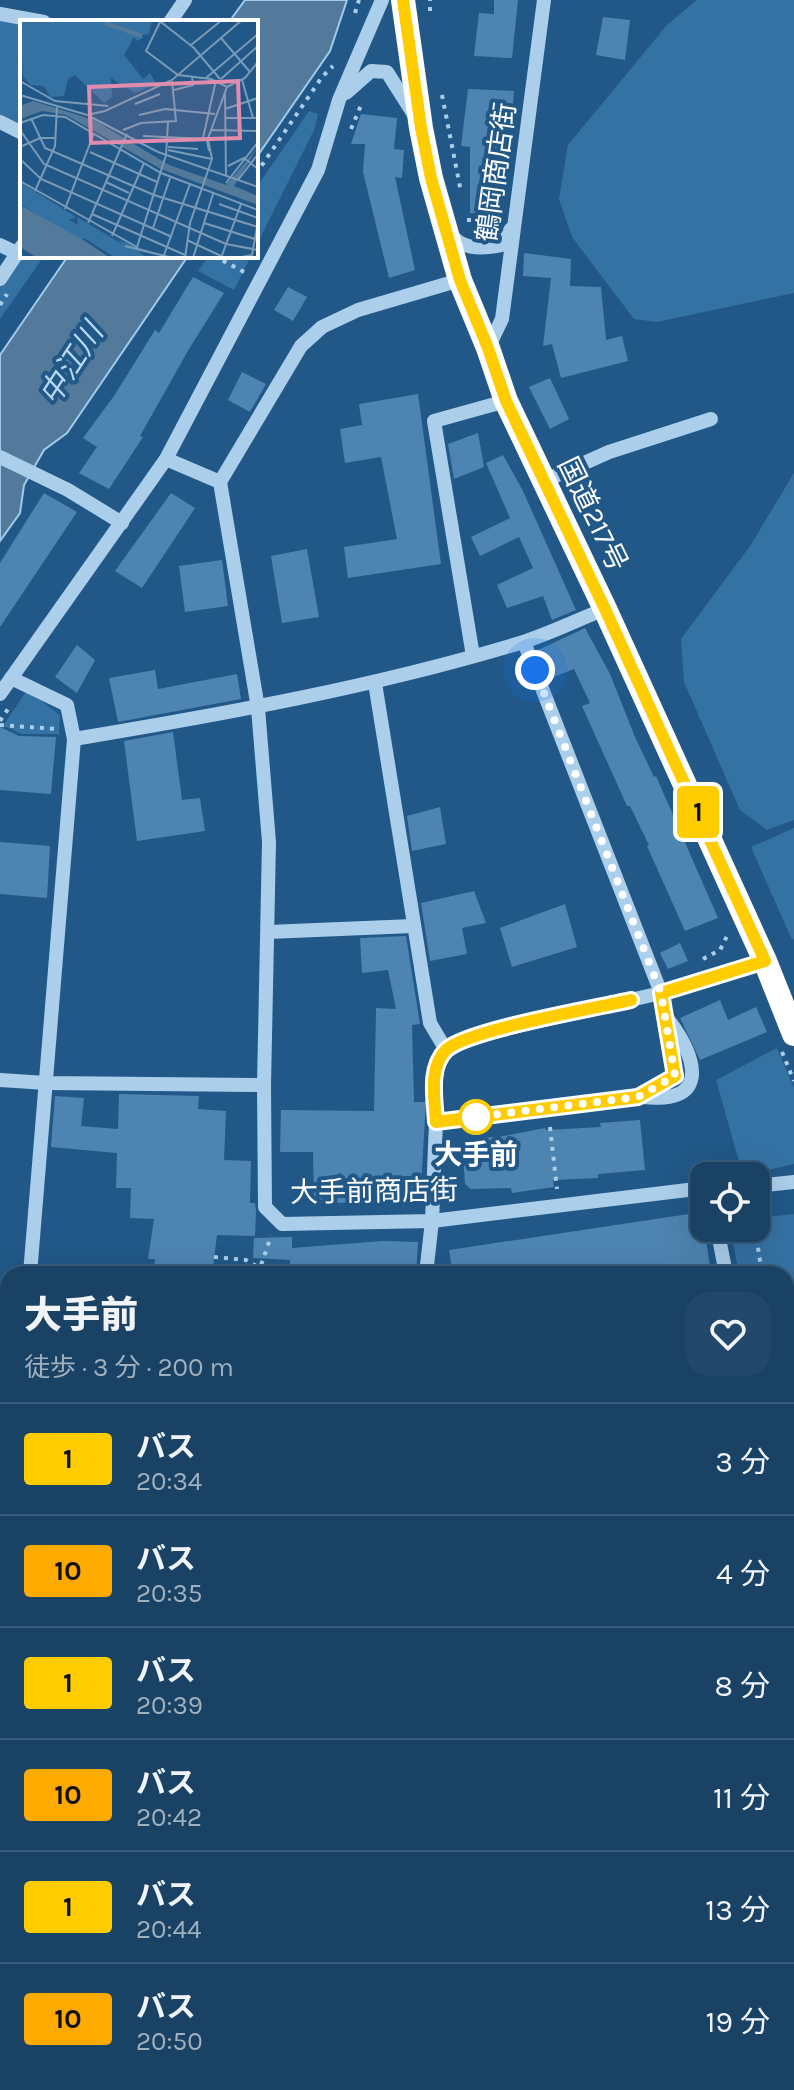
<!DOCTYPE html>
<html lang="ja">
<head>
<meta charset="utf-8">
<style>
	body { margin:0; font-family:Karla,"Noto Sans JP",sans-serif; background:#22496b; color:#f1f3f6; height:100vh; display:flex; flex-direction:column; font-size:30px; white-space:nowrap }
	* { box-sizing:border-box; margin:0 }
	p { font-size:26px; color:#9fb0bf }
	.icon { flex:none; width:44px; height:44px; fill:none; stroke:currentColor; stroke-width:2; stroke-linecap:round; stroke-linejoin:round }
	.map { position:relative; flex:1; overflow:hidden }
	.drawer { position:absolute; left:0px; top:1266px; width:794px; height:824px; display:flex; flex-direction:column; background:#194265; border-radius:24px 24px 0 0; box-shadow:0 8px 32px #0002,0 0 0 2px #375b79 }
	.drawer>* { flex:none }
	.badge { padding:0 16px; border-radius:6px; font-size:28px; line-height:52px }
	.controls { position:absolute; left:690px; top:1162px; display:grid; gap:16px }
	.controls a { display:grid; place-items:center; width:80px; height:80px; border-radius:16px; background:#194265; box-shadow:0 8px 32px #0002,0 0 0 2px #375b79; font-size:40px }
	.you { position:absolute; width:40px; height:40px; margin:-20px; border:6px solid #fff; border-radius:50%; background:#1a73e8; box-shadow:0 0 0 12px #1a73e833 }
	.map>.badge { position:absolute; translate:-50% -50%; box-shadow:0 0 0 4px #fff }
	.round { display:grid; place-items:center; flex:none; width:84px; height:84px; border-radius:24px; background:#22496b }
	.summary { display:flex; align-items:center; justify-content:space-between; height:136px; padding:0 24px }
	h1 { font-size:38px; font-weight:800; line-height:60px }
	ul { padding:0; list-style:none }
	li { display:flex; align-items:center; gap:24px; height:112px; padding:0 24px; border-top:2px solid #375b79 }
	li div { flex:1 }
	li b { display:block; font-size:30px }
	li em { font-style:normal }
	li .badge { min-width:88px; font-weight:700; text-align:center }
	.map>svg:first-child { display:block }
</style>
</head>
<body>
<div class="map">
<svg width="794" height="2090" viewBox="0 0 794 2090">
	<rect width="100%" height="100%" fill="#215887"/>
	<g fill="#3572a4">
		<path d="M697 0H794V293L657 322 634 319 572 237 559 199 568 145 667 25Z"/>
		<path d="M0 20 22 24V128L0 117Z"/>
		<path d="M309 111 318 114 315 128 256 246V188Z"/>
		<path d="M22 256H44L0 319V286Z"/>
		<path d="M209 256H251L234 290 198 271Z"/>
		<path d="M794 473V820L767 830 740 810 684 682 681 639 750 546Z"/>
		<path d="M27 690 60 715 59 734H22L3 726Z"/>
		<path d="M794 828V939L792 940 751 847Z"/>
		<path d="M777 1048 794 1088V1164L743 1176 716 1080Z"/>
		<path d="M794 1214V1355L786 1356V1274H739L732 1237 743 1228H756V1218Z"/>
	</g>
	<g fill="#537a9b" stroke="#9fcaeb" stroke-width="2">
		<path d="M245 0H347L330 51 256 158V22H229Z"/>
		<path d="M68 256H188L67 433 44 450 24 485 20 513 0 541V355Z"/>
	</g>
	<g fill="#4e84b1">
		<path d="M494 0H518L512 58 474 56 479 13 494 14Z"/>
		<path d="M603 17 630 20 625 60 596 55Z"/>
		<path d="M468 89 514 91 512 119 508 118 500 215 470 213V147L461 146Z"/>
		<path d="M361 114 397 118 394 149 404 150 402 178 395 177 415 270 389 278 363 172 365 144H351Z"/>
		<path d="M524 253 571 259 570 286 601 287 606 340 622 336 628 361 561 378 552 344 543 346 551 278 523 276Z"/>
		<path d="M193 277 224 293 189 349 140 436 143 437 109 489 79 473 97 447 83 438 114 396 155 330 159 333Z"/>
		<path d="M288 287 307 297 293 321 274 310Z"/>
		<path d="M242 372 266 384 250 412 228 400Z"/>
		<path d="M550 378 569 419 550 429 529 387Z"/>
		<path d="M418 394 441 564 348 578 344 547 397 539 381 457 345 463 340 429 362 425 359 404Z"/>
		<path d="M478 433 484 467 454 479 448 444Z"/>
		<path d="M503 455 523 491 576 610 552 620 543 596 507 608 497 585 533 568 519 537 480 556 471 537 510 518 486 463Z"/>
		<path d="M44 493 77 512 0 627V563Z"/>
		<path d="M171 493 195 508 142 588 115 571Z"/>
		<path d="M307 549 319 617 282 623 271 556Z"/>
		<path d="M222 560 228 606 185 612 179 566Z"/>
		<path d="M585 628 610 674 635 737 654 777 656 776 718 918 685 931 647 846 649 845 630 806H627L582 706 590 703 574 669 549 679 538 650Z"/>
		<path d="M77 645 95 660 77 693 55 677Z"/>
		<path d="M155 670 158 689 237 674 241 699 118 722 109 678Z"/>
		<path d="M0 727 19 736 56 737 51 794 0 790Z"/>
		<path d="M173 732 182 800 200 798 205 831 137 841 124 741Z"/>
		<path d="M440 807 446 844 412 851 407 816Z"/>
		<path d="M0 842 50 846 47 898 0 894Z"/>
		<path d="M474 891 486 923 462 928 467 954 430 961 421 903Z"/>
		<path d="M565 904 577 947 512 967 500 928Z"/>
		<path d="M406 936 420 1024 412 1025 414 1102H426L420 1202 314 1203 313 1152H280L281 1110 374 1111 376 1008 396 1009 388 970 362 973 360 938Z"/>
		<path d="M680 943 688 961 668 969 660 953Z"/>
		<path d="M720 1000 728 1020 756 1007 767 1032 700 1060 680 1018Z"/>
		<path d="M119 1094 199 1096 198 1109 226 1111 224 1160 251 1161 250 1203H255L256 1211 255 1236 217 1235 212 1274H153L155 1259H148L154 1219 130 1218 131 1188H116L117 1153 51 1147 55 1096 84 1098 81 1126 118 1129Z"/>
		<path d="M640 1120 645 1170 598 1174V1178L553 1180 554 1187 512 1193 511 1188 471 1189 465 1184 462 1140 504 1136 545 1128 546 1130 601 1127 600 1123Z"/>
		<path d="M702 1212 711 1274H453L449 1250Z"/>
		<path d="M292 1237V1248L383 1241 418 1242 416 1274H290V1260L253 1258 254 1238Z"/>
	</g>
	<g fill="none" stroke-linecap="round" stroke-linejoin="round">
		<g stroke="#abceea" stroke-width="4" stroke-dasharray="4 6" stroke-linecap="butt">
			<path d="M430 11V0"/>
			<path d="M355 13 359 0"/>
			<path d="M442 95 461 192"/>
			<path d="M351 129 362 103"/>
			<path d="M256 174 322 77 333 66"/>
			<path d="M467 220H495"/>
			<path d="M214 256 246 273"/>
			<path d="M0 305 7 294"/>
			<path d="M0 721 8 709"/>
			<path d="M0 725 57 729"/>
			<path d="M703 959 720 950 727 936"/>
			<path d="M782 1052 794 1081"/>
			<path d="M550 1127 557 1189"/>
			<path d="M755 1228 762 1274"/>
			<path d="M214 1257 246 1260 260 1268"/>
			<path d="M258 1274 271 1236"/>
			<path d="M786 1311 794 1313"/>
			<path d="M786 1526 794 1525"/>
		</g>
		<g stroke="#abceea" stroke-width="14">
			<path d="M0 14 44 22"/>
			<path d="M170 22 185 0"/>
			<path d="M346 93 371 71 387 72 413 113"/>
			<path d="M0 122 22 133"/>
			<path d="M450 233C461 250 484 249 502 245L511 229"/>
			<path d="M0 245 17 253"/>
			<path d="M0 279 22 246"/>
			<path d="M488 348 502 319 544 0"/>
			<path d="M0 457 68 490 122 523"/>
			<path d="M166 459 220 482 258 708 269 842 264 1085 265 1207 282 1224 432 1221 704 1188"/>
			<path d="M544 481 609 452 711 419"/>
			<path d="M220 482 301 346 322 327 358 310 460 280"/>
			<path d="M473 656 434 421 506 401"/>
			<path d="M11 678 67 705 74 739 30 1274"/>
			<path d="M375 683 430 1023 446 1050"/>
			<path d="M0 694 166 459 318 170 339 100 382 0"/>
			<path d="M74 739C224 714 374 687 520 643 549 634 577 620 605 609"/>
			<path d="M268 932 413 926"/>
			<path d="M0 1080 46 1083 264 1085"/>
			<path d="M642 1097C650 1097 660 1099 668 1097 714 1090 683 1036 665 1016"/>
			<path d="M436 1122 638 1097 675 1076 661 993 524 642"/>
			<path d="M756 1186 794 1182"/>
			<path d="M717 1228 726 1274"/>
			<path d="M426 1274 432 1221 436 1122 435 1071 446 1050 478 1035 661 993 765 961"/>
			<path d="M0 1312 8 1313"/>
			<path d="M786 1461 794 1460"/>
			<path d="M0 1513 8 1514"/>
			<path d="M1 1641 8 1527"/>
			<path d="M786 1779 794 1781"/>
			<path d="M786 1852 794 1836"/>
			<path d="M0 1916 8 1915"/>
			<path d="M451 2082 453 2090"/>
			<path d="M779 2082 783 2090"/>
			<path d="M90 2090 91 2082"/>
			<path d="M281 2090V2082"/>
		</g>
		<path stroke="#fff" stroke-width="24" d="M403 0 421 128 431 178 460 280 488 348 506 401 605 609 765 961 794 1034"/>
	</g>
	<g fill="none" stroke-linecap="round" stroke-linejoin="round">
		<defs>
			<path id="line" d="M403 0 421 128 431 178 460 280 488 348 506 401 605 609 765 961 661 993 675 1076 638 1097 436 1122C435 1100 428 1068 446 1050 467 1030 596 1008 631 1000"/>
		</defs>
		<use href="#line" stroke="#fff" stroke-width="18"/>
		<use href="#line" stroke="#fc0" stroke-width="12"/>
		<path stroke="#fff" stroke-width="8" stroke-dasharray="0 14.4" d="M476 1117 465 1118 638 1097 675 1076 661 993 535 670"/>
	</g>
	<circle fill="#fff" stroke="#fc0" stroke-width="4" cx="476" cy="1117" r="16"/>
	<g text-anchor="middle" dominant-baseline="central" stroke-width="8" stroke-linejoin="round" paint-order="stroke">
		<g font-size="28" fill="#fff" stroke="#215887">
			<text transform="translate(496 172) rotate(-82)">鶴岡商店街</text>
			<text transform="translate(593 514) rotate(64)">国道217号</text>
			<text transform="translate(374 1191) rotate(-1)">大手前商店街</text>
		</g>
		<g font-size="28" font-weight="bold" fill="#fff" stroke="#215887">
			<text x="476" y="1154">大手前</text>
		</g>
		<g font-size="30" font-style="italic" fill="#b7d8f1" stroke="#215887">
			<text transform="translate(71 364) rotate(-57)">中江川</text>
		</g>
	</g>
	<g transform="translate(20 20)">
		<rect width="238" height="238" fill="#215887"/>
		<path d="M0 0H132L129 14 117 16 124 17 117 21 114 17 104 35 123 59 130 53 136 64 115 73 91 58 92 77 84 83 55 55 48 59 44 76 30 77 24 66 11 65 3 57ZM0 162 56 197 49 200 58 205 57 197 102 224 98 220 150 238 118 231 127 238H96L64 218 60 221 0 184Z" fill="#3572a4"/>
		<path d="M13 81 74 100 149 145 206 165 238 127 214 166 238 176V185L141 149 46 95 22 91 0 99V86ZM0 185 65 221 90 238H17L0 227Z" fill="#537a9b"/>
		<path fill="none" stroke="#537a9b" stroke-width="4" d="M85 3 122 16"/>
		<path fill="none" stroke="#7a9bb7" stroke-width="2" d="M141 0 126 31 158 55 191 59 207 67 225 58 238 42M141 2 174 28 200 59M201 18 230 52M171 25 202 0M186 58 238 14M201 59 238 26M222 60 233 98M0 61 35 81 88 86M154 70 173 65 172 57M205 74 206 156M0 75 67 95 85 91 152 60 222 0M115 84 140 74M205 89 238 78M119 95 145 89 195 94M69 96 138 132 238 167M11 98 25 128 134 175 238 207M206 98H238M0 103 23 95 45 97 141 153 238 190M0 110 24 144 206 224 238 230M103 110 121 103 156 101 152 61M190 110 238 111M123 116 188 119M183 118 196 60M0 127 20 118H35M148 127 178 129M148 130 192 139M189 131 187 121 207 67M70 132 137 162M0 139 21 159 152 217M208 146 224 138 238 149M218 160 238 134M0 161 117 227 146 135 148 102M86 162 109 173M206 163 238 122M15 171 35 126 37 86M199 184 238 198M45 189 74 113M72 194 165 235M68 203 107 114M184 203 238 220M133 208 150 158M92 216 124 143M167 220 201 236M105 226 153 238M144 235 170 164M165 238 170 203 192 139 188 119M173 238 193 174M201 238 221 184M216 238 232 235 237 207"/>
		<path fill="#e08cad" fill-opacity="0.15" stroke="#e08cad" stroke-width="4" d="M218 61 220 118 71 123 69 67Z"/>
		<rect width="238" height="238" fill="none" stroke="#fff" stroke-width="4"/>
	</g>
</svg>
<div class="controls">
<a><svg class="icon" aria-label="locate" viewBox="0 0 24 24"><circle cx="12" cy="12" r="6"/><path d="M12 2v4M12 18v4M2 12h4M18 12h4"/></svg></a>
</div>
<div class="you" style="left:535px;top:670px"></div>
<b class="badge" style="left:698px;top:812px;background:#fc0;color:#111">1</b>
<section class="drawer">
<div class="summary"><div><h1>大手前</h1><p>徒歩 · 3 分 · 200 m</p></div><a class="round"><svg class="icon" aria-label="heart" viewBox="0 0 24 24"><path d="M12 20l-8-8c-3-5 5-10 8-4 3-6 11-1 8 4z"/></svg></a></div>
<ul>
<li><span class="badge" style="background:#fc0;color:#111">1</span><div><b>バス</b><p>20:34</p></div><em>3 分</em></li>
<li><span class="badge" style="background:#fa0;color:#111">10</span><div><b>バス</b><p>20:35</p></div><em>4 分</em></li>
<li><span class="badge" style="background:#fc0;color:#111">1</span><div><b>バス</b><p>20:39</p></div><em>8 分</em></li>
<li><span class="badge" style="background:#fa0;color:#111">10</span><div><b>バス</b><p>20:42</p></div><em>11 分</em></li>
<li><span class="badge" style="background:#fc0;color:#111">1</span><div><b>バス</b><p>20:44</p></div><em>13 分</em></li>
<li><span class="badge" style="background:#fa0;color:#111">10</span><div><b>バス</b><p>20:50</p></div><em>19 分</em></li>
</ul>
</section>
</div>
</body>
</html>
